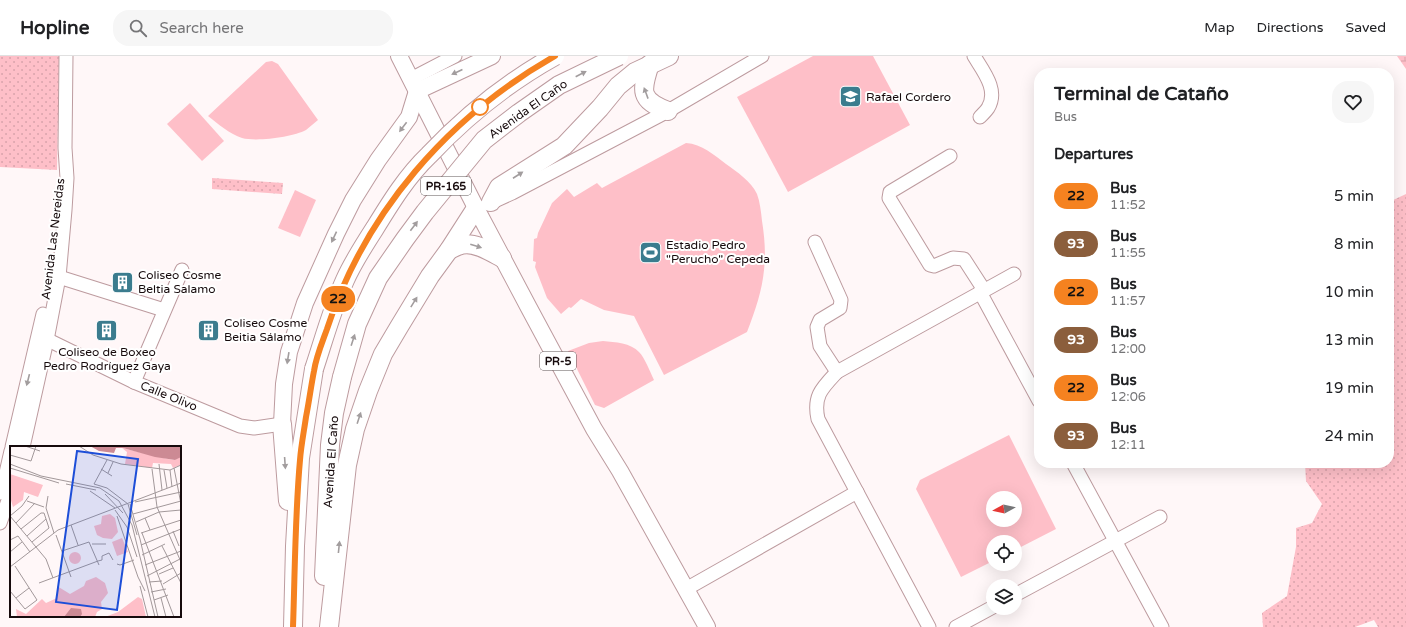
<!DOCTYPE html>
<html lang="en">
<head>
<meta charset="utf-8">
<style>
	body { margin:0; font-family:"Varela Round",sans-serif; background:#f6f6f6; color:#202124; height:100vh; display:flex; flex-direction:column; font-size:15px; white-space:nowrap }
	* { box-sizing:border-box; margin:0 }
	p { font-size:13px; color:#757577 }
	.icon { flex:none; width:22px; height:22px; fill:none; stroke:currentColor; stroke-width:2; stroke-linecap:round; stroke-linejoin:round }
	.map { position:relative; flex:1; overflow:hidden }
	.sheet { position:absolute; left:1034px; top:12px; width:360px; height:400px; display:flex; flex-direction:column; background:#fff; border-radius:16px; box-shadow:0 4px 16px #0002 }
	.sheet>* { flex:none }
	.badge { padding:0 8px; border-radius:13px; font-size:14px; line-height:26px }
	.needle { width:26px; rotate:262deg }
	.buttons { position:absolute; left:986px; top:435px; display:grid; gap:8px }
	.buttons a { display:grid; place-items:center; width:36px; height:36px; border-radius:50%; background:#fff; box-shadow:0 4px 16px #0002; font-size:20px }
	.map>.badge { position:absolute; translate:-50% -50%; box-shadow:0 0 0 2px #fff }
	h2 { padding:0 20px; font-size:15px; line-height:36px }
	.round { display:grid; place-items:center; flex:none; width:42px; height:42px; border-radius:16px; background:#f6f6f6 }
	.head { display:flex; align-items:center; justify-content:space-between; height:68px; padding:0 20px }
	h1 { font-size:19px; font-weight:800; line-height:30px }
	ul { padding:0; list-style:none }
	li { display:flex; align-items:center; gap:12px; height:48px; padding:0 20px }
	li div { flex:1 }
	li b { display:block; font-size:15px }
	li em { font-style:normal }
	li .badge { min-width:44px; font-weight:700; text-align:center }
	header { display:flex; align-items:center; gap:24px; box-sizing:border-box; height:56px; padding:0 20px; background:#fff; border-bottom:1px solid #e0e0e0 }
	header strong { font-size:19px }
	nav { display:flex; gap:22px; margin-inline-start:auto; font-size:14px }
	.search { width:280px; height:36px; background:#f6f6f6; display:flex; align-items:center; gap:10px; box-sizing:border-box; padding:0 14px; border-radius:16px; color:#757577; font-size:15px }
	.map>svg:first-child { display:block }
</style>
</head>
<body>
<header>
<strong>Hopline</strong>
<div class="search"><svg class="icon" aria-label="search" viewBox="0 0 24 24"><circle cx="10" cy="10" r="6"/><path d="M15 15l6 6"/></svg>Search here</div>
<nav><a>Map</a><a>Directions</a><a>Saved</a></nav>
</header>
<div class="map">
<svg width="1406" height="571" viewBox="0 0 1406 571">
	<defs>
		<pattern id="wetland-marsh" width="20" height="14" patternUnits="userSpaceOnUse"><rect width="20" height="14" fill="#febfc8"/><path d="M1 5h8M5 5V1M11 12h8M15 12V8" fill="none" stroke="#d9a3ab"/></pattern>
		<pattern id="park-dots" width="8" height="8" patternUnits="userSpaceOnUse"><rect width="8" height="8" fill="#febfc8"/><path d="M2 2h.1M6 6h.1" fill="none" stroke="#d9a3ab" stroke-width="1.8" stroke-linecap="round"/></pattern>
	</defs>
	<rect width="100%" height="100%" fill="#fff7f8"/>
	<g fill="#febfc8" fill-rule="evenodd">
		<path d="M813 0H873L910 69 788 136 737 41Z"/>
		<path d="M272 5 278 8 318 64C314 67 310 71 306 74 293 81 257 86 242 82 230 78 218 68 208 60L266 6Z"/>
		<path d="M190 47 224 85 202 105 167 68Z"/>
		<path d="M686 87C702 88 714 99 726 108 737 116 751 125 757 138 760 146 761 156 762 165 769 208 763 235 747 276L664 319 634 260 604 254 581 243 571 252 569 251 561 258 547 242 535 211 536 206 533 205 534 183 537 182 538 177 552 147 567 133 574 141 597 127 602 132Z"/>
		<path d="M295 134 316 144 300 181 278 172Z"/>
		<path d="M603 285C615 286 631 287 639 296 645 302 650 316 654 324L604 352 595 349 568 295 589 287Z"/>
		<path d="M1009 379 1056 473 1015 494V486H993V505L961 521 916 433 920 424ZM993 442H1015V464H993Z"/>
	</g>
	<path fill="url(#wetland-marsh)" d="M1397 0H1406V13Z"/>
	<g fill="url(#park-dots)">
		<path d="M0 0H59L57 114 0 111Z"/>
		<path d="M212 122 283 127 282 138 212 133Z"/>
		<path d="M1406 138V571H1378L1374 564 1355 571H1263L1262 557 1287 540 1296 491V472L1312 467 1322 448 1306 425 1305 407H1389V146Z"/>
	</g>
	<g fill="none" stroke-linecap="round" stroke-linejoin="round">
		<defs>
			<g id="minor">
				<path d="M974 0C983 15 999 34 988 52 986 55 983 58 980 61"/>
				<path d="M411 23 455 0"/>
				<path d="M950 100 890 136 889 142 930 209 934 210 953 202 964 203 984 234"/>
				<path d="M488 148 512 137 668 55 762 0"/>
				<path d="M815 186 841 244 840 252 820 264 817 271 820 290 837 316"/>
				<path d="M59 221 164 254"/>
				<path d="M980 236 1039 345"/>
				<path d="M40 280 134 326 240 370 254 372 282 368"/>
				<path d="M134 326 182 214"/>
				<path d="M12 391 43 258"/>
				<path d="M23 391 47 284 59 221 65 154 67 122 65 92 66 0"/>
				<path d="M1073 407 1162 571"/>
				<path d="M0 437 3 430 11 395"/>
				<path d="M0 467 11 436"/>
				<path d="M686 533 857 436"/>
				<path d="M1015 539 1160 461"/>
				<path d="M929 571 818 363C813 340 822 332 837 316L1014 218"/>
				<path d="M956 571 993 551"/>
			</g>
			<g id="major">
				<path d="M399 0 476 152 529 252 594 373 620 415 707 571"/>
				<path d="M282 368 284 328 289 296 305 247 336 178 353 144 378 104 409 61 417 35 492 0"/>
			</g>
			<g id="highway">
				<path d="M650 8C641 35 639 44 668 55"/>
				<path d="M491 146 499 131 564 90 600 52 618 30 635 16 669 0"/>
				<path d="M449 194C453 192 457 190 461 189 474 185 491 196 502 202"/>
				<path d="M282 368 288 445"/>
				<path d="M324 520 330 389 334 357 342 321"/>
				<path d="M293 571 295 490 300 402 314 313"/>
				<path d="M329 571 347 409 355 373 368 335 383 298 399 271 430 220 449 194 476 152"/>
			</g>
		</defs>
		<use href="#minor" stroke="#bd9b9f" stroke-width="15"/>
		<use href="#major" stroke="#bd9b9f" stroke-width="18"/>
		<use href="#highway" stroke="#bd9b9f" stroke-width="20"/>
		<use href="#minor" stroke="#fff" stroke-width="13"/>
		<use href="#major" stroke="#fff" stroke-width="16"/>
		<use href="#highway" stroke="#fff" stroke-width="18"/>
		<defs>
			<g id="highway-bridge">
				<path d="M314 313C324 283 332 253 345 224 353 206 364 189 375 172 391 146 407 120 429 99 466 60 508 26 555 0"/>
				<path d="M342 321 357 268 378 222 405 183 425 156 484 84 519 57 559 29 619 0"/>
			</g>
		</defs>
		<use href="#highway-bridge" stroke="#bd9b9f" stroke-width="20" stroke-linecap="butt"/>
		<use href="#highway-bridge" stroke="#fff" stroke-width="18"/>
	</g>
	<defs><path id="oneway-solid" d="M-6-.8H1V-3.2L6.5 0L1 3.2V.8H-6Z"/></defs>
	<g fill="#a29d9e">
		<use href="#oneway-solid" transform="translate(457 16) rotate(155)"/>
		<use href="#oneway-solid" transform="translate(581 18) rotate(-27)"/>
		<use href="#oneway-solid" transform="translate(646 37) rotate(-110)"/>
		<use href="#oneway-solid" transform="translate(403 71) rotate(127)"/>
		<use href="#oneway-solid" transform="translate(518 119) rotate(-33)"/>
		<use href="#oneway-solid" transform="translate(414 170) rotate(-53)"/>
		<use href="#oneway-solid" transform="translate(334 181) rotate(115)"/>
		<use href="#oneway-solid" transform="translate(476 190) rotate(17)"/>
		<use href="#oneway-solid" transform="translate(414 246) rotate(-58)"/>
		<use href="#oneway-solid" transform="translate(353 284) rotate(-72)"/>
		<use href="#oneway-solid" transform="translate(288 302) rotate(99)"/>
		<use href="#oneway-solid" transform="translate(28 324) rotate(104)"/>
		<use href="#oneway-solid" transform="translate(359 362) rotate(-72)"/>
		<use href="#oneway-solid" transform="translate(285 407) rotate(86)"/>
		<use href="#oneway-solid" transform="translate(339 491) rotate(-84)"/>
	</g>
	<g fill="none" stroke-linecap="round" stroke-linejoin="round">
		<defs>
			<path id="line" d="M293 571C295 515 295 459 300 404 301 390 304 375 306 361 309 346 311 330 314 315 316 301 322 287 327 273 365 156 448 61 555 0"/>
		</defs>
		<use href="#line" stroke="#fff" stroke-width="9"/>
		<use href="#line" stroke="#f58220" stroke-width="6"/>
	</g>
	<defs>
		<symbol id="school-square" viewBox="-11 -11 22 22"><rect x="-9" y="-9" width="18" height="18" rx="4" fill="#3b7c8e" stroke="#fff"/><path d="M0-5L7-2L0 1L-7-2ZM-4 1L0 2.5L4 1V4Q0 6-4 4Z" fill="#fff"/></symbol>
		<symbol id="stadium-square" viewBox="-11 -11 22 22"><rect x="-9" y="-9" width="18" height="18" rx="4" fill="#3b7c8e" stroke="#fff"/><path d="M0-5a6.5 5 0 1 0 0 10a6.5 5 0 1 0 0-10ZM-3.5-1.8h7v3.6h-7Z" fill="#fff"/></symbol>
		<symbol id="building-square" viewBox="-11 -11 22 22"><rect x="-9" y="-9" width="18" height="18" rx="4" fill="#3b7c8e" stroke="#fff"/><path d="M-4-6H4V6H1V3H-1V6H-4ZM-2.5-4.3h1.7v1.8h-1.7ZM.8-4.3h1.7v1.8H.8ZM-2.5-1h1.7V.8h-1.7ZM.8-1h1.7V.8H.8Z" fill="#fff"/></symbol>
	</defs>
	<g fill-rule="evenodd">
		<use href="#school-square" x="838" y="28" width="25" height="25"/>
		<use href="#stadium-square" x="638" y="184" width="25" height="25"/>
		<use href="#building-square" x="110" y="214" width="25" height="25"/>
		<use href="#building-square" x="196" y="262" width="25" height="25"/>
		<use href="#building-square" x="94" y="262" width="25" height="25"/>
	</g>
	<circle fill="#fff" stroke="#f58220" stroke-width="2" cx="480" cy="51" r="8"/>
	<g text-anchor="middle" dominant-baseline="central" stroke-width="4" stroke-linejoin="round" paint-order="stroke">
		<g fill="#fff" stroke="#5c5455" stroke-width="1">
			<rect x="421" y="121" width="50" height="18" rx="3"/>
			<rect x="540" y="296" width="36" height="18" rx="3"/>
		</g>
		<g font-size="11" font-weight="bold" fill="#160a0c">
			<text x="446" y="130">PR-165</text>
			<text x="558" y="305">PR-5</text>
		</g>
		<g font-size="12" fill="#160a0c" stroke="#fff" text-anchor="start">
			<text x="866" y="41">Rafael Cordero</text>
			<text x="666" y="189">Estadio Pedro<tspan x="666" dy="14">"Perucho" Cepeda</tspan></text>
			<text x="138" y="219">Coliseo Cosme<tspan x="138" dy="14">Beltia Salamo</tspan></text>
			<text x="224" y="267">Coliseo Cosme<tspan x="224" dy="14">Beitia Sálamo</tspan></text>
			<text x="107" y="296" text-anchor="middle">Coliseo de Boxeo<tspan x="107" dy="14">Pedro Rodríguez Gaya</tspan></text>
		</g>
		<g font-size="12" fill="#160a0c" stroke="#fff">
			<text transform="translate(528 53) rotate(-35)">Avenida El Caño</text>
			<text transform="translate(53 183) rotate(-83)">Avenida Las Nereidas</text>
			<text transform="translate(169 340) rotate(22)">Calle Olivo</text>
			<text transform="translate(331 406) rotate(-86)">Avenida El Caño</text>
		</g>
	</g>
	<g transform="translate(10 390)">
		<rect width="171" height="171" fill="#fff7f8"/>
		<path d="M100 68 105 72 108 86 102 93 93 92 87 89 84 80 91 78 92 70ZM112 92 118 106 107 110 102 96ZM59 112a6 6 0 1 1 12 0a6 6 0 1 1-12 0Z" fill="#febfc8"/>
		<path d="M112 2 158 13 165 14 170 10 171 19 163 22 161 18 143 17 142 22 115 18 117 6ZM0 28 33 39 28 51 14 46 13 54 3 61 0 51ZM86 131 95 137 98 147 91 156 92 163 87 166 85 171H7L6 163 16 168 32 153 36 157 47 152V140L60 148 74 140 76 135ZM128 151 132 153 136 171H95L108 166Z" fill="#febfc8"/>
		<path d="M80 0H171V11L165 14 145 11 113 2H106L104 7 89 5ZM61 162 71 163 72 168 70 171H54Z" fill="#cc8a94"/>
		<path fill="none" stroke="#a2989a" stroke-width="1" d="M15 0 30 5M69 0 83 9 111 18 160 24 171 19M0 9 21 15 26 0M0 18 31 30 90 42 109 55 122 79 145 171M149 18 152 44M0 22 49 37M164 22 171 58M91 23 102 30M142 23 147 61 171 116M154 24 157 42M160 24 162 41M98 27 103 16M56 38 86 44M84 38 97 14M84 38 97 42 118 58 127 89M80 45 105 62M95 48 113 67M19 50 12 60 0 70 36 113 43 132M38 50 36 62 44 87M17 55 34 61M125 56 171 46M120 58 130 93 148 171M105 64 117 81 127 111M123 68 171 55M107 70 128 131M135 72 140 84M126 76 149 66 171 64M6 77 25 57M61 79 68 99M11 83 31 67H34L39 82 22 96M163 85 169 100M131 87 171 74M132 87 164 171M46 89 61 131M17 90 36 73M0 94 8 90 20 106M82 98H96M131 99 171 83M152 100 171 137M52 105 79 96 89 119M0 106 12 96M132 109 155 98M88 115 92 114V110L99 107 103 114M107 118 110 119 124 114M135 119 171 105M0 121 48 84 171 37M149 128 163 122M137 130 170 113M128 131 135 145M139 136 152 135M29 137 88 115M153 138 171 127M130 140 138 171M0 145 15 163 27 154 5 120M141 146 156 143M6 152 19 142M151 152 156 171M144 154 158 149"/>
		<path fill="#1d4ed8" fill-opacity="0.15" stroke="#1d4ed8" stroke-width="2" d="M67 5 128 13 107 164 46 156Z"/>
		<rect width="171" height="171" fill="none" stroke="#160a0c" stroke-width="2"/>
	</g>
</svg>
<div class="buttons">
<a><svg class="needle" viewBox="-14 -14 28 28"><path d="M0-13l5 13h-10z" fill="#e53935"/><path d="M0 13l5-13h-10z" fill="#757577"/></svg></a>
<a><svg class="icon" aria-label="locate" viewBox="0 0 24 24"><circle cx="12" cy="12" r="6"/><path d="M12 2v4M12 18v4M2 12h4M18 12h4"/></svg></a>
<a><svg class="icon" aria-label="layers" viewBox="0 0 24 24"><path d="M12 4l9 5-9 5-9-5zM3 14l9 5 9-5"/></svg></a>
</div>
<b class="badge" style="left:338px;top:243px;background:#f58220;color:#111">22</b>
<section class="sheet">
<div class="head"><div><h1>Terminal de Cataño</h1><p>Bus</p></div><a class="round"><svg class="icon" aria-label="heart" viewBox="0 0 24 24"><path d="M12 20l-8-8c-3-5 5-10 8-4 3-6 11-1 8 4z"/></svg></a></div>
<h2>Departures</h2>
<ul>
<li><span class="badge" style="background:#f58220;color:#111">22</span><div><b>Bus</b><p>11:52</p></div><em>5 min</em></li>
<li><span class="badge" style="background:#8b5e3c;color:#fff">93</span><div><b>Bus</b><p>11:55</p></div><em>8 min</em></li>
<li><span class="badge" style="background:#f58220;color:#111">22</span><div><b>Bus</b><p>11:57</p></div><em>10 min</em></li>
<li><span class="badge" style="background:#8b5e3c;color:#fff">93</span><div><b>Bus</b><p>12:00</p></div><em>13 min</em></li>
<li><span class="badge" style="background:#f58220;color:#111">22</span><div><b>Bus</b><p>12:06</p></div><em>19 min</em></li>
<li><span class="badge" style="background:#8b5e3c;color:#fff">93</span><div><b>Bus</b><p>12:11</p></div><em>24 min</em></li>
</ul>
</section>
</div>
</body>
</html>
